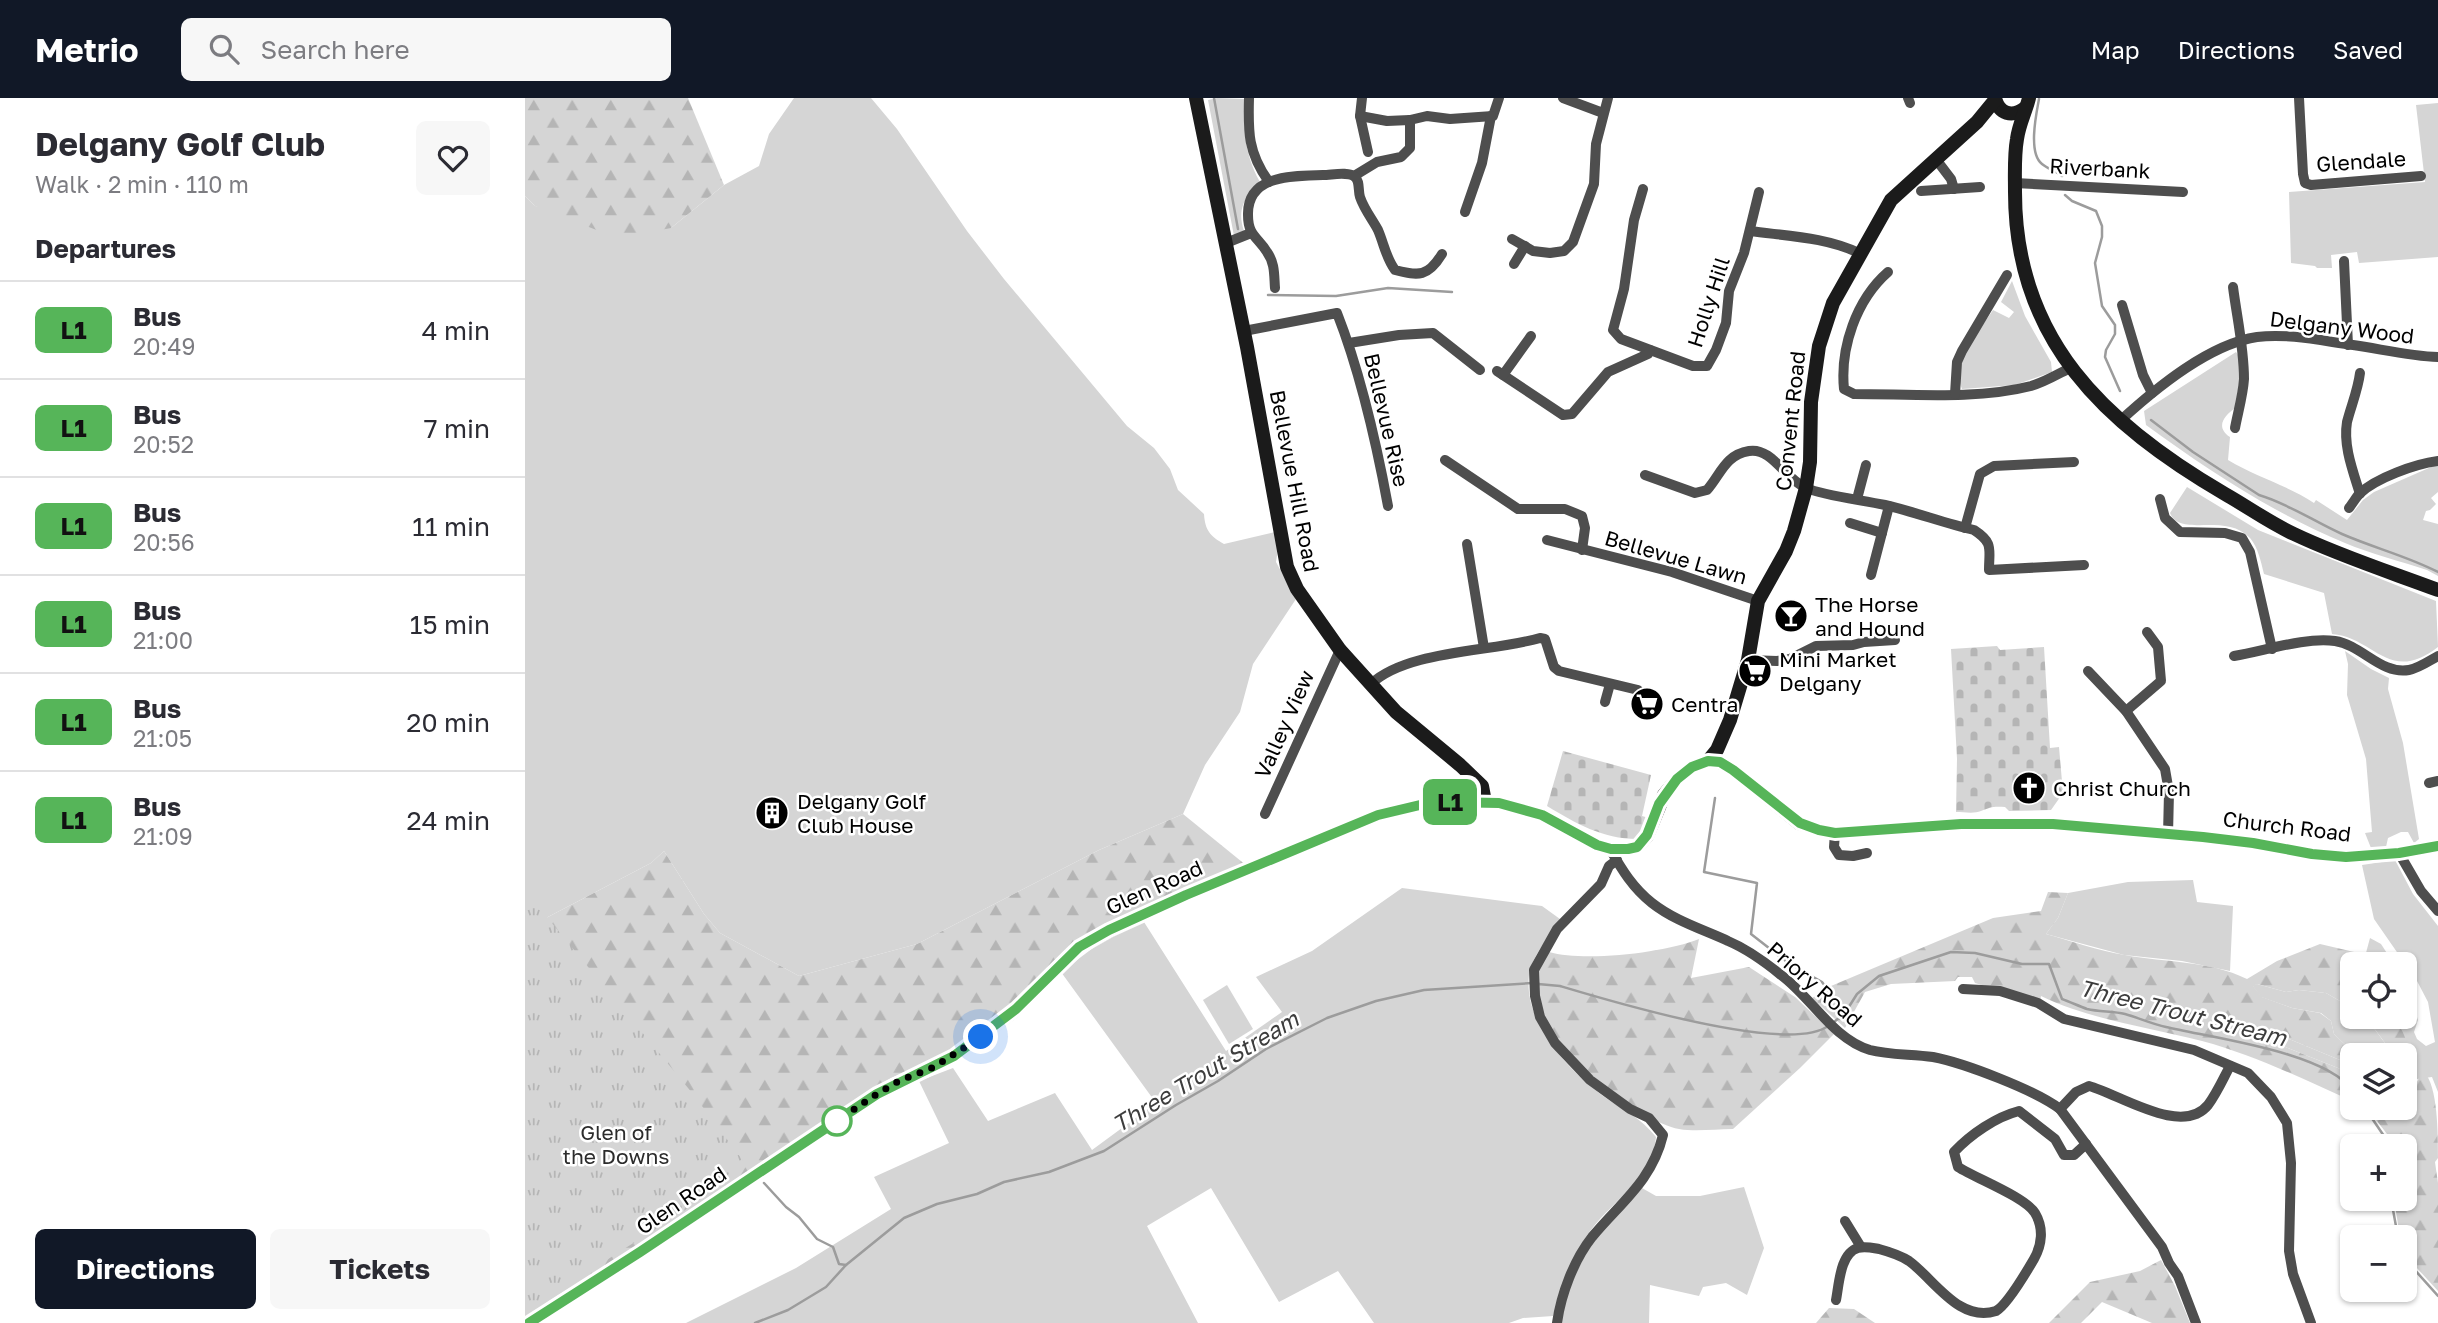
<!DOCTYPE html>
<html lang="en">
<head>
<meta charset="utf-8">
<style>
	body { margin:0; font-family:"Golos Text",sans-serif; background:#f7f7f7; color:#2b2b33; height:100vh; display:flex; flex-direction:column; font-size:26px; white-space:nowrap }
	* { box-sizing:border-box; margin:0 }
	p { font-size:23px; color:#7c7c81 }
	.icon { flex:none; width:38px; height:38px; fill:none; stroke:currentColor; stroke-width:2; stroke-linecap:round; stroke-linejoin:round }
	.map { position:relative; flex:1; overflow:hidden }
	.details { display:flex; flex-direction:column; background:#fff; width:525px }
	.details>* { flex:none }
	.badge { padding:0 14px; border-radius:10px; font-size:24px; line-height:46px }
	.controls { position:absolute; left:1815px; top:854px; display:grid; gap:14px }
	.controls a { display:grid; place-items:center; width:77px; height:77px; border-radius:10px; background:#fff; box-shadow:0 2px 5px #0004; font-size:35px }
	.you { position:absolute; width:35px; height:35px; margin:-18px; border:5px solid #fff; border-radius:50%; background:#1a73e8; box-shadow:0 0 0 10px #1a73e833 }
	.map>.badge { position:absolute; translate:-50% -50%; box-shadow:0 0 0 4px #fff }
	h2 { padding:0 35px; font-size:26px; line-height:63px }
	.round { display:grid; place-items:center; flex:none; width:74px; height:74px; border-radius:10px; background:#f7f7f7 }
	.headline { display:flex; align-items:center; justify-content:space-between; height:119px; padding:0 35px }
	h1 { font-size:33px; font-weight:700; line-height:52px }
	.primary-button { display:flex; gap:14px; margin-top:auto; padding:14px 35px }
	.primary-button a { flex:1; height:80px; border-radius:10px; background:#111827; color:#fff; font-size:28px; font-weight:700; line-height:80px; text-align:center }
	.primary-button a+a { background:#f7f7f7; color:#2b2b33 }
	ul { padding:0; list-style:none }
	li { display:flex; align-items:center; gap:21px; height:98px; padding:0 35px; border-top:2px solid #e1e1e2 }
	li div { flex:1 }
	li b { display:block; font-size:26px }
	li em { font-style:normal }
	li .badge { min-width:77px; font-weight:700; text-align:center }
	header { display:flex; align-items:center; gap:42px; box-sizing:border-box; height:98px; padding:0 35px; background:#111827; color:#fff }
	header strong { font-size:33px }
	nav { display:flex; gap:38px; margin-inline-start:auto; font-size:24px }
	.search { width:490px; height:63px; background:#f7f7f7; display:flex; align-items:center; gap:18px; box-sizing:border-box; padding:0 24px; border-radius:10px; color:#7c7c81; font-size:26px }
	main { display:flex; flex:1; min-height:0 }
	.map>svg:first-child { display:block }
</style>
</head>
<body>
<header>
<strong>Metrio</strong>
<div class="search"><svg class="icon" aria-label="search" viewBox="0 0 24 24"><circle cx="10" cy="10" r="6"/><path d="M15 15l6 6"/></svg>Search here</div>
<nav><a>Map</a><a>Directions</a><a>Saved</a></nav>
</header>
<main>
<section class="details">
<div class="headline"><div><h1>Delgany Golf Club</h1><p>Walk · 2 min · 110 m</p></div><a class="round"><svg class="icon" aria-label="heart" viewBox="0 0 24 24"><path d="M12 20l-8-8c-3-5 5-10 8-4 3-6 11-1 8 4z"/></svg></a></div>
<h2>Departures</h2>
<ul>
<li><span class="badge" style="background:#56b559;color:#111">L1</span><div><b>Bus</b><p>20:49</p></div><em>4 min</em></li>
<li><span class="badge" style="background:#56b559;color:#111">L1</span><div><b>Bus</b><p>20:52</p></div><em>7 min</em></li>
<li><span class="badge" style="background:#56b559;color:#111">L1</span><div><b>Bus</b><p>20:56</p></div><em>11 min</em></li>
<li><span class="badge" style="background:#56b559;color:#111">L1</span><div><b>Bus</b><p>21:00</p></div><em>15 min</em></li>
<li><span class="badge" style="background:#56b559;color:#111">L1</span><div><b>Bus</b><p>21:05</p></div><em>20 min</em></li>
<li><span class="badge" style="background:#56b559;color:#111">L1</span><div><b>Bus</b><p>21:09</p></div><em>24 min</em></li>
</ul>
<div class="primary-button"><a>Directions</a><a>Tickets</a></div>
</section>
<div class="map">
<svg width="1913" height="1225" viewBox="0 0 1913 1225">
	<defs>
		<pattern id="forest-firs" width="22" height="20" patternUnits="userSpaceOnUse" patternTransform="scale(1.75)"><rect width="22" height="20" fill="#d5d5d5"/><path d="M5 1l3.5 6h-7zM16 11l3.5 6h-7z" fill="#b5b5b5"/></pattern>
		<pattern id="cemetery-stones" width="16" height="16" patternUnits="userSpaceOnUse" patternTransform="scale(1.75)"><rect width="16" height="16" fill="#d5d5d5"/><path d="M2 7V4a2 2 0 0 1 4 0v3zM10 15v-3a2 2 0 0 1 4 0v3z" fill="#b5b5b5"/></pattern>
		<pattern id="park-tufts" width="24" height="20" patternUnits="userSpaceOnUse" patternTransform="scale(1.75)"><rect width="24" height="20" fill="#d5d5d5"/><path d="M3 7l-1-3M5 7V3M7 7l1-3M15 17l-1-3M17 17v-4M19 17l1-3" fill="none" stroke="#b5b5b5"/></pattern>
	</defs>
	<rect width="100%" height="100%" fill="#fff"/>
	<g fill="#d5d5d5">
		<path d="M269 0H346L372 31 442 133 479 181 602 328 629 350 645 371 653 392 679 416C680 432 685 438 699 446L750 434 753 451 751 464 771 501 728 566 715 614 680 667 658 716 574 752 392 846 274 878 195 835 179 816 139 753 126 765 0 831V98L10 108 146 130 199 87 234 68 244 36Z"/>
		<path d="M692 0 720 1C719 32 719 55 735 84 719 100 712 111 719 133L709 138 683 2Z"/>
		<path d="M1913 5V159L1834 165 1832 154 1806 157 1807 170H1792L1790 168 1766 165 1764 94 1900 84 1891 7Z"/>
		<path d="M1487 183 1500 218 1526 264 1527 274 1490 287 1437 291C1426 264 1454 233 1468 212L1484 220 1489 214 1476 204Z"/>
		<path d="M1711 254 1714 258 1716 275 1710 310C1699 318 1690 329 1705 339L1703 362C1731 379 1762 387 1789 405L1791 402 1822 422 1838 402 1849 394 1913 366V394L1906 400 1911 406 1905 412 1901 413 1898 422 1913 426V478L1902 472C1875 463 1846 456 1820 445 1748 415 1684 373 1621 327L1619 313Z"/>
		<path d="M1662 389 1733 432 1911 503 1913 549C1864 587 1849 539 1807 536L1799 495 1739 476C1736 464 1733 449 1725 440 1700 414 1655 440 1645 415Z"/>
		<path d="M1820 553 1846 571 1864 580 1863 591 1878 645 1894 741 1889 745 1883 734H1876L1863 740 1861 749 1846 750 1840 735 1847 734 1841 661 1822 597 1823 566Z"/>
		<path d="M1870 762 1888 796 1913 828V994L1907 979 1892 981 1885 997 1880 1000V957H1831L1809 936 1806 923 1796 915 1767 910 1736 899 1727 887 1732 886 1761 894 1774 892 1801 895 1827 910V919C1844 919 1850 932 1860 945L1870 924 1863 919H1880V883L1893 922 1889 934 1892 941 1901 948 1910 944 1903 904 1892 883 1849 821 1837 767Z"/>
		<path d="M1668 782 1672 804 1708 808 1705 873 1657 863 1599 857 1521 836 1533 820 1543 795 1603 784Z"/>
		<path d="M877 790 1017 808 1035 821C1025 837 1006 860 1004 877 998 925 1045 974 1081 1000 1100 1013 1116 1020 1131 1039 1128 1081 1082 1106 1061 1139 1045 1163 1037 1191 1028 1218L998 1220 984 1225H849L813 1173 754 1204 686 1090 622 1128 673 1225H161L271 1170 366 1111 349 1079 424 1045 394 983 428 970 463 1023 530 995 567 1052 631 1005 536 874 588 835 619 824 701 953 757 914 731 879 787 853Z"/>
		<path d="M1845 840 1856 846 1869 866H1838Z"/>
		<path d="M702 887 728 931 704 946 678 902Z"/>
		<path d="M1764 941 1827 967V978L1813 970 1758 948 1757 943Z"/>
		<path d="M1219 1089 1239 1150 1222 1197 1201 1185 1178 1189 1174 1198 1125 1187 1124 1225H1033C1042 1193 1055 1162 1075 1134 1086 1118 1103 1104 1117 1090L1131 1098H1175Z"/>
	</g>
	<g fill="url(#forest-firs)">
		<path d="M0 0H163L199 87 146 130 92 140 10 108 0 98Z"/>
		<path d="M658 716 722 768 604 818 539 853 486 908 426 953 402 966 366 980 114 1147 24 1203 0 1223V831L126 765 139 753 179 816 195 835 274 878 392 846 574 752Z"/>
		<path d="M1523 794 1543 795 1533 820 1521 836C1547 843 1574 853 1600 857 1642 865 1683 862 1722 881L1752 863 1795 846 1842 857 1838 866H1827V910L1801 895 1774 892 1761 894 1732 886 1728 888 1737 899 1767 910 1795 915 1806 923 1809 936 1831 957H1827V967L1764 941 1757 943 1758 948 1813 970 1827 978V1003C1778 981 1729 957 1677 943 1623 929 1566 922 1516 898L1515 904 1450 885 1447 879H1433L1430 883 1366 886 1340 894 1320 930 1287 900 1306 888 1468 820 1516 813Z"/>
		<path d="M1174 841 1166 880 1224 869 1270 899 1309 936 1275 970 1208 1031C1190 1031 1171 1034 1154 1031 1115 1024 1029 952 1016 915 1012 902 1013 885 1011 872L1024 854C1059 864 1140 855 1174 841Z"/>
		<path d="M1837 919C1845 919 1854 917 1861 919 1876 922 1882 942 1884 955L1877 957 1860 945 1846 926Z"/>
		<path d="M1899 974C1913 988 1913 1036 1913 1060L1910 1064 1913 1085V1193L1880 1157V1139H1875L1869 1101H1880V1048H1864L1862 1036 1842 1010H1880V1000C1889 994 1891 982 1899 974Z"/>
		<path d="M1636 1162 1650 1188 1665 1225H1627L1577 1204 1556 1225H1524L1565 1184 1615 1173Z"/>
		<path d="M1304 1210 1329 1211 1350 1225H1291Z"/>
	</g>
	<g fill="url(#cemetery-stones)">
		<path d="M1472 548 1475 552 1519 549 1525 650 1534 649 1538 695 1526 712 1484 713 1480 709C1469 708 1465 709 1456 713 1449 716 1439 714 1431 714L1432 661 1426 551Z"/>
		<path d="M1038 653 1126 677 1117 718 1124 720 1112 741C1078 741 1050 725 1022 708Z"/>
	</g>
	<path fill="url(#park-tufts)" d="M0 795H2L168 996 219 1064 212 1073V1079L0 1214Z"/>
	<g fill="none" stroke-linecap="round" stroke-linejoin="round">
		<g stroke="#9c9c9c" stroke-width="2.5">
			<path d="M689 0 713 131"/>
			<path d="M1514 1C1511 17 1503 55 1517 66 1523 71 1531 73 1537 78"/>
			<path d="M1540 97 1547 103 1571 113 1577 128V139L1570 165 1577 208 1590 227V236L1581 252 1580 259 1595 293"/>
			<path d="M743 197 811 198 863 190 927 194"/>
			<path d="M1626 322 1668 354 1734 397C1762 405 1790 424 1817 436 1849 450 1882 458 1913 474"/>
			<path d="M1190 700 1179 774 1232 785 1226 836 1262 864 1297 884 1320 914"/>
			<path d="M1013 886 1035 888C1085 903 1263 957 1303 928"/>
			<path d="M1309 924 1320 915 1332 896 1354 878 1426 854 1450 855 1497 866H1524L1537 901C1545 904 1554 908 1562 911 1575 914 1588 913 1600 916 1614 920 1627 926 1641 929 1687 940 1800 954 1827 992"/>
			<path d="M1840 1010 1861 1041 1862 1048"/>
			<path d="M239 1085 261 1109 274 1119 292 1141 308 1149 314 1166 321 1167"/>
			<path d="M1866 1101 1873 1139"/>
			<path d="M1880 1161 1913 1198"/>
			<path d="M230 1225 263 1212 301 1189 321 1167 379 1120 412 1106 452 1096 479 1084 524 1074 579 1053 651 1007 693 983 741 951 802 920 851 903 899 892 1007 885"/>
		</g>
		<g stroke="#4e4e4e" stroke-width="10">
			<path d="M724 0C723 34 723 55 744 84"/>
			<path d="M837 0 835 18 843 54"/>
			<path d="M1038 0 1078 15"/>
			<path d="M1383 0 1385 5"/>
			<path d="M1774 0 1778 76 1780 85 1786 87 1896 78"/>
			<path d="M835 18 862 23 885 22 902 18 925 21 968 18 974 0"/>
			<path d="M1410 60 1426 81 1429 91"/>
			<path d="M829 78 852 64 876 59 885 50V22"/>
			<path d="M1490 85 1658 94"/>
			<path d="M1118 91 1109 122 1099 191 1088 232 1096 241 1168 268H1182L1191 252 1201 225 1204 193 1219 155 1234 94"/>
			<path d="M1396 93 1455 89"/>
			<path d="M940 114 957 65 966 18"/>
			<path d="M1225 133C1261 138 1302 139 1336 156"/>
			<path d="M987 141 1008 153 1025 155 1039 153 1048 144 1069 86 1071 46 1083 0"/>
			<path d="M701 145 726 135"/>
			<path d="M1819 163 1823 247"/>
			<path d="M989 166 1000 148"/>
			<path d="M1363 174C1331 202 1315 250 1319 291L1329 296C1385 296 1452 302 1506 288 1520 284 1533 276 1545 270"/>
			<path d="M1708 189C1712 220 1719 250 1719 281 1718 297 1713 314 1710 330"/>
			<path d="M750 190C749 177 750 165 742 154 733 139 723 138 723 117 722 76 769 78 798 77 807 77 823 73 830 79 835 83 833 93 835 99 839 111 847 121 853 132 859 146 861 160 870 172 894 178 903 179 917 156"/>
			<path d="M1597 207 1618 277 1627 295"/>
			<path d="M719 233 812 215C836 276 851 343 863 408"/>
			<path d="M824 245 874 237 908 235 955 272"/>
			<path d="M972 273 1038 317 1047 316 1083 274 1123 256 1125 252"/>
			<path d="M978 277 1006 238"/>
			<path d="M1430 296 1432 264 1437 253 1482 177"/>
			<path d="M1596 322C1631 290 1684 246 1732 239 1763 235 1798 243 1828 247 1856 251 1885 258 1913 259"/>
			<path d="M920 362 993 411H1040L1057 418 1060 430 1057 452"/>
			<path d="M1120 377 1170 395 1182 392C1196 376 1200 357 1224 353 1247 349 1260 381 1281 390 1300 398 1338 402 1360 407 1390 414 1419 425 1449 432 1469 445 1464 451 1464 472L1559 467"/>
			<path d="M1835 396C1828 373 1818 348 1822 324 1826 308 1833 292 1835 275"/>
			<path d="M1332 401 1341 367"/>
			<path d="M1635 401 1640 420 1655 434 1700 435 1717 440 1725 454 1747 551"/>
			<path d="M1824 410C1827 406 1831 400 1834 396 1851 380 1890 366 1913 363"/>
			<path d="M1325 425 1357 435"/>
			<path d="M1440 430 1455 376 1469 368 1549 364"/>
			<path d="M1022 442 1147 474 1233 503"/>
			<path d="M942 446 959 550"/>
			<path d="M1346 477 1364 408"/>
			<path d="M1709 558C1740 553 1779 539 1810 543 1837 547 1856 577 1884 572 1894 570 1904 563 1913 558"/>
			<path d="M1223 562 1252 563 1265 561 1291 548 1328 547 1339 544 1370 542"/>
			<path d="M1563 573 1601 613 1640 671 1644 694 1643 737"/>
			<path d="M846 586C882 552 967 554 1015 540L1020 541 1029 569 1034 573 1113 592"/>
			<path d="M1080 604 1085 586"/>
			<path d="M1601 613 1636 583 1633 549 1622 534"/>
			<path d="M1904 685 1913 683"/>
			<path d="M740 716 815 552"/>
			<path d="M1310 735 1309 749 1314 757 1328 758 1342 755"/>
			<path d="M1085 751C1097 772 1108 790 1127 805 1150 823 1177 831 1203 843 1222 851 1240 864 1256 877 1286 899 1308 941 1345 952 1364 957 1387 956 1408 959 1439 965 1510 992 1535 1011L1637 1149 1644 1165 1653 1178 1671 1225"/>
			<path d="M1874 755 1896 793 1913 813"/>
			<path d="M1438 891 1475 893 1513 905 1539 921 1669 952 1723 975 1746 999 1762 1025 1766 1065 1764 1153 1768 1176 1786 1225"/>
			<path d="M1535 1011 1551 994 1564 988C1594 996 1657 1039 1683 1007 1692 995 1698 981 1705 968"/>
			<path d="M1320 1123 1336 1149"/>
			<path d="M1311 1202C1314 1187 1315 1155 1333 1150 1340 1148 1348 1150 1354 1151 1365 1154 1375 1157 1384 1163 1409 1181 1434 1225 1471 1213 1482 1207 1502 1173 1509 1161 1517 1147 1519 1130 1510 1115 1500 1099 1452 1081 1433 1069L1429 1054C1446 1036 1471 1019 1494 1013L1530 1041 1539 1057H1549L1561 1046"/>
			<path d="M1032 1225C1036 1196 1049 1162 1067 1139 1095 1105 1127 1083 1138 1037L1124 1020 1105 1011 1065 982 1030 945 1015 919 1010 898 1009 872 1032 831 1076 786 1084 768 1092 762"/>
		</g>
		<g stroke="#1b1b1b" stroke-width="14">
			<path d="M671 0 722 249 762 469 772 491 815 552 871 614 935 667 957 688 960 704"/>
			<path d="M1470 0C1474 16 1487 20 1500 10"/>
			<path d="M1504 0C1501 13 1494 26 1492 41 1489 58 1490 77 1490 94 1490 242 1580 326 1700 396 1723 409 1745 425 1769 436 1815 458 1865 474 1913 492"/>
			<path d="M1183 663 1192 652 1205 622 1223 562 1233 503 1261 453 1269 433 1281 390 1285 364 1286 304 1294 248 1308 205 1366 102 1452 24 1470 2"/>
			<path d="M4 1225 115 1154 352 996 429 958 489 913 554 849 585 832 661 797 853 717 895 707 922 704 974 705 1017 717 1072 747 1085 751H1103L1112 749 1122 738 1139 697 1152 681 1167 669 1183 663 1195 664 1208 672 1274 725 1295 732 1310 735 1436 726H1528L1678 739 1728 745 1787 756 1821 759 1874 755 1913 748"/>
		</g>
	</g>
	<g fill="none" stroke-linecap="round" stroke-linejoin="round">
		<defs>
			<path id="line" d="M4 1225 115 1154 352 996 429 958 491 911 554 849 584 832 661 797 853 717 895 707 922 704 974 705 1017 717 1072 747 1086 751H1103L1112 749 1122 737 1134 706 1152 681 1167 669 1183 663 1195 664 1208 672 1275 725 1294 732 1310 735 1436 726H1528L1678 739 1728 745 1787 756 1821 759 1874 755 1913 748"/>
		</defs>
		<use href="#line" stroke="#fff" stroke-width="16"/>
		<use href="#line" stroke="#56b559" stroke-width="10"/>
		<path stroke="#000" stroke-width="7" stroke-dasharray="0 12.6" d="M312 1023 310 1024 352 996 374 983 409 969 456 939"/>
	</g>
	<defs>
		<symbol id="bar-disc" viewBox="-11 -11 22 22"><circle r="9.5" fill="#000" stroke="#fff"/><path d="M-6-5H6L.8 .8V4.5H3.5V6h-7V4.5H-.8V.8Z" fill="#fff"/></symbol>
		<symbol id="supermarket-disc" viewBox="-11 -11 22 22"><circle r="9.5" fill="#000" stroke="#fff"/><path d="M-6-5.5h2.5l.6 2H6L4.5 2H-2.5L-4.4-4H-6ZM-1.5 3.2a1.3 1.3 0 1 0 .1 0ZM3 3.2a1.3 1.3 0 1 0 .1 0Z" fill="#fff"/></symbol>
		<symbol id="church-disc" viewBox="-11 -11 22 22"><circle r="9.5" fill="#000" stroke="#fff"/><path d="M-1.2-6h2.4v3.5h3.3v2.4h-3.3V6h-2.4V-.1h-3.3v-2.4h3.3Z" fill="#fff"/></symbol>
		<symbol id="building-disc" viewBox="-11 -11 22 22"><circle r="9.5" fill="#000" stroke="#fff"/><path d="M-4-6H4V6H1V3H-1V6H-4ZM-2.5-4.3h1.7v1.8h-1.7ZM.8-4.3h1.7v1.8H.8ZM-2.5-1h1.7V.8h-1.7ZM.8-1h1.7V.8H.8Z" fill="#fff"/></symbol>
	</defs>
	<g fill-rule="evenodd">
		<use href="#bar-disc" x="1247" y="499" width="38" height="38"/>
		<use href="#supermarket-disc" x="1211" y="554" width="38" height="38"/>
		<use href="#supermarket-disc" x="1103" y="587" width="38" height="38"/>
		<use href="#church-disc" x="1485" y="671" width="38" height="38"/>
		<use href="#building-disc" x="228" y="696" width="38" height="38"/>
	</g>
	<circle fill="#fff" stroke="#56b559" stroke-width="3.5" cx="312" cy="1023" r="14"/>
	<g text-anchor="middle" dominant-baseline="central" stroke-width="5" stroke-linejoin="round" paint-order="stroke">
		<g font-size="21" fill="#000" stroke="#fff">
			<text transform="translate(1836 63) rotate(-4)">Glendale</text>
			<text transform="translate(1575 70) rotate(3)">Riverbank</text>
			<text transform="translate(1183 204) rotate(-72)">Holly Hill</text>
			<text transform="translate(1817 229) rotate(7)">Delgany Wood</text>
			<text transform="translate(862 322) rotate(77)">Bellevue Rise</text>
			<text transform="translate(1265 323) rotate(-84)">Convent Road</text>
			<text transform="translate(770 383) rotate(79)">Bellevue Hill Road</text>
			<text transform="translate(1151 459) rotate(16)">Bellevue Lawn</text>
			<text transform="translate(759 626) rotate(-66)">Valley View</text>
			<text transform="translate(1762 728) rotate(7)">Church Road</text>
			<text transform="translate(629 789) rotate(-24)">Glen Road</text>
			<text transform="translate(1290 886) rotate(41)">Priory Road</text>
			<text transform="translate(156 1102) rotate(-34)">Glen Road</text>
		</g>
		<g font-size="21" fill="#000" stroke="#fff" text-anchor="start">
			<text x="1290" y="506">The Horse<tspan x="1290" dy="24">and Hound</tspan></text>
			<text x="1254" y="561">Mini Market<tspan x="1254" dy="24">Delgany</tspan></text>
			<text x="1146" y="606">Centra</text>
			<text x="1528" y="690">Christ Church</text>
			<text x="272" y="703">Delgany Golf<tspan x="272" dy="24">Club House</tspan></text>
		</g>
		<g font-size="21" fill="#2c2c2c" stroke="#fff">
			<text x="91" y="1034">Glen of<tspan x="91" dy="24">the Downs</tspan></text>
		</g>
		<g font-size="23" font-style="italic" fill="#3d3d3d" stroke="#fff">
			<text transform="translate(1658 914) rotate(14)">Three Trout Stream</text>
			<text transform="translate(680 973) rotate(-31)">Three Trout Stream</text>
		</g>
	</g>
</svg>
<div class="controls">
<a><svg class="icon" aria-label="locate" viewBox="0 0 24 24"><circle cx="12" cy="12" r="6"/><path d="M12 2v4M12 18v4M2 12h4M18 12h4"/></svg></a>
<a><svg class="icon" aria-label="layers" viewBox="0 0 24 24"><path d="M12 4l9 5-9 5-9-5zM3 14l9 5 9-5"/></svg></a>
<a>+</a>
<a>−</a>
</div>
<div class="you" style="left:456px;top:939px"></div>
<b class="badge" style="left:925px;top:704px;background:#56b559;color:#111">L1</b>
</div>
</main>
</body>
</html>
